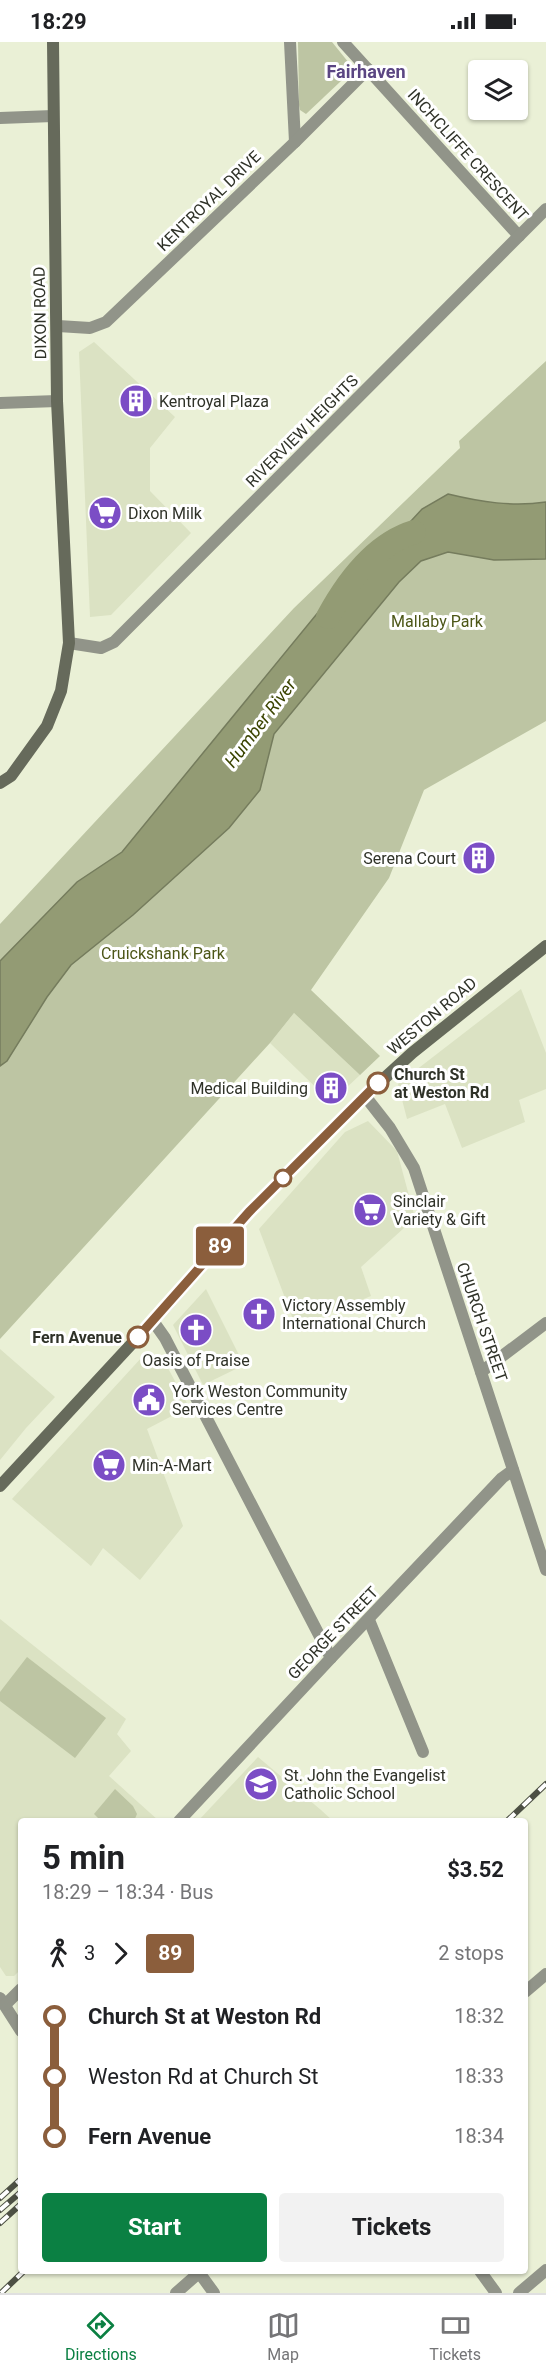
<!DOCTYPE html>
<html lang="en">
<head>
<meta charset="utf-8">
<style>
	body { margin:0; font-family:Roboto,sans-serif; background:#f2f2f2; color:#202124; height:100vh; display:flex; flex-direction:column; font-size:22px; white-space:nowrap }
	* { box-sizing:border-box; margin:0 }
	p { font-size:20px; color:#757577 }
	.icon { flex:none; width:33px; height:33px; fill:none; stroke:currentColor; stroke-width:2; stroke-linecap:round; stroke-linejoin:round }
	.map { position:relative; flex:1; overflow:hidden }
	.side { position:absolute; left:18px; top:1776px; width:510px; height:456px; display:flex; flex-direction:column; background:#fff; border-radius:6px; box-shadow:0 2px 4px #0004 }
	.side>* { flex:none }
	.badge { padding:0 12px; border-radius:4px; font-size:21px; line-height:39px }
	.controls { position:absolute; left:468px; top:18px; display:grid; gap:12px }
	.controls a { display:grid; place-items:center; width:60px; height:60px; border-radius:6px; background:#fff; box-shadow:0 2px 4px #0004; font-size:30px }
	.map>.badge { position:absolute; translate:-50% -50%; box-shadow:0 0 0 3px #fff }
	.legs { display:flex; align-items:center; gap:9px; height:66px; padding:0 24px; font-size:20px }
	.legs p { margin-inline-start:auto }
	.headline { display:flex; align-items:center; justify-content:space-between; height:102px; padding:0 24px }
	h1 { font-size:33px; font-weight:700; line-height:45px }
	.button { display:flex; gap:12px; margin-top:auto; padding:12px 24px }
	.button a { flex:1; height:69px; border-radius:6px; background:#0b8043; color:#fff; font-size:24px; font-weight:700; line-height:69px; text-align:center }
	.button a+a { background:#f2f2f2; color:#202124 }
	ul { padding:0 24px; list-style:none }
	li { display:flex; align-items:center; gap:21px; height:60px; font-size:22px }
	li i { display:grid; place-items:center; width:9px; height:100%; margin:0 8px; background:currentColor }
	li i::after { content:''; width:15px; height:15px; margin:-8px; border:4px solid; border-radius:50%; background:#fff }
	li p { margin-inline-start:auto }
	li:first-child i { background:linear-gradient(#0000 50%,currentColor 0) }
	li:last-child i { background:linear-gradient(currentColor 50%,#0000 0) }
	.status { display:flex; justify-content:space-between; align-items:center; height:42px; padding:0 30px; background:#fff; direction:ltr }
	.status svg { height:16px; fill:currentColor }
	.dock { display:flex; justify-content:space-around; align-items:center; height:84px; border-top:2px solid #e0e0e0; background:#fff; font-size:16px; color:#757577 }
	.dock a { display:grid; justify-items:center; gap:3px }
	.dock .active { color:#0b8043 }
	.map>svg:first-child { display:block }
</style>
</head>
<body>
<div class="status"><b>18:29</b><svg viewBox="0 0 49 12"><path d="M0 12V9h3v3zM5 12V6h3v6zM10 12V3h3v9zM15 12V0h3v12zM26 1h20v11H26zM47 4h2v5h-2z"/></svg></div>
<div class="map">
<svg width="546" height="2251" viewBox="0 0 546 2251">
	<rect width="100%" height="100%" fill="#eaf0d6"/>
	<g fill="#dbe2c3">
		<path d="M94 300 175 375 150 406V449L191 491 111 573 90 575 79 310Z"/>
		<path d="M521 947 546 1011V1047L519 1058 525 1080 462 1106 445 1062 407 1077 398 1042Z"/>
		<path d="M294 971 360 1033 331 1060 270 1001Z"/>
		<path d="M368 1079 397 1109 415 1176 361 1225 371 1254 296 1285 259 1187 345 1090Z"/>
		<path d="M206 1247 244 1323 203 1343 173 1283Z"/>
		<path d="M0 1307 55 1355 26 1386 0 1418Z"/>
		<path d="M143 1314 163 1317 189 1365 147 1387 183 1484 140 1538 103 1506 91 1524 12 1457Z"/>
		<path d="M0 1577 126 1677 117 1692 131 1709 109 1734 159 1779H21V1927L14 1934H6L0 1925Z"/>
		<path d="M258 1715 321 1768 333 1779H198Z"/>
	</g>
	<g fill="#bdc5a3">
		<path d="M298 0H332L349 21 348 31 341 39 306 72 300 68 299 63Z"/>
		<path d="M546 319V679L424 748 389 836 311 948 380 1014 360 1033 294 971 270 1001 0 1297V882L294 566 460 406 459 399Z"/>
		<path d="M27 1615 106 1676 75 1716 0 1659V1650Z"/>
		<path d="M115 1747 133 1764 137 1772 134 1779H101L94 1772Z"/>
	</g>
	<path fill="#939b74" stroke="#757c5d" stroke-width="1.5" d="M448 452C481 460 512 465 546 460V517L494 518 448 510 421 519 399 540 274 692 260 748 229 786 133 873 71 923 47 955 7 1019 0 1024V919L77 840 122 810 320 568 353 542 422 467Z"/>
	<g fill="none" stroke-linecap="round" stroke-linejoin="round">
		<path stroke="#939b74" stroke-width="24" d="M328 575C347 540 375 502 414 490"/>
		<g stroke="#919489" stroke-width="12">
			<path d="M290 0 295 100"/>
			<path d="M343 0 519 194"/>
			<path d="M0 76 53 74"/>
			<path d="M58 284 90 286 106 280 295 100 368 27"/>
			<path d="M0 361 57 359"/>
			<path d="M69 601 101 606 114 600 546 167"/>
			<path d="M153 1279 165 1296 331 1616"/>
			<path d="M481 1330 546 1281"/>
			<path d="M369 1578 423 1710"/>
			<path d="M179 1779 331 1616 502 1436 513 1428"/>
			<path d="M525 1950 546 1932"/>
			<path d="M0 1956 21 1989"/>
			<path d="M5 1963 21 1947"/>
			<path d="M198 2229 214 2251"/>
			<path d="M480 2229 496 2251"/>
			<path d="M176 2251 201 2229"/>
			<path d="M519 2251 546 2228"/>
		</g>
		<path stroke="#919489" stroke-width="12" d="M365 1054 390 1086 414 1126 546 1528"/>
		<g stroke="#666a5b" stroke-width="12">
			<path d="M0 741 11 734 47 684 61 649 69 601 57 359 53 0"/>
			<path d="M0 1444 163 1268 249 1170 365 1054 412 1011 546 904"/>
		</g>
		<defs>
			<g id="rail">
				<path d="M507 1779 546 1742"/>
				<path d="M0 2156 21 2137"/>
				<path d="M0 2168 21 2150"/>
				<path d="M0 2181 21 2162"/>
				<path d="M1 2251 24 2229"/>
			</g>
		</defs>
		<use href="#rail" stroke="#4d5044" stroke-width="6"/>
		<use href="#rail" stroke="#fff" stroke-width="4" stroke-dasharray="11" stroke-linecap="butt"/>
	</g>
	<g fill="none" stroke-linecap="round" stroke-linejoin="round">
		<defs>
			<path id="line-1" d="M138 1295 249 1170 378 1041"/>
		</defs>
		<use href="#line-1" stroke="#fff" stroke-width="14"/>
		<use href="#line-1" stroke="#8b5e3c" stroke-width="9"/>
	</g>
	<defs>
		<symbol id="building-disc" viewBox="-11 -11 22 22"><circle r="9.5" fill="#7b4dc5" stroke="#fff"/><path d="M-4-6H4V6H1V3H-1V6H-4ZM-2.5-4.3h1.7v1.8h-1.7ZM.8-4.3h1.7v1.8H.8ZM-2.5-1h1.7V.8h-1.7ZM.8-1h1.7V.8H.8Z" fill="#fff"/></symbol>
		<symbol id="supermarket-disc" viewBox="-11 -11 22 22"><circle r="9.5" fill="#7b4dc5" stroke="#fff"/><path d="M-6-5.5h2.5l.6 2H6L4.5 2H-2.5L-4.4-4H-6ZM-1.5 3.2a1.3 1.3 0 1 0 .1 0ZM3 3.2a1.3 1.3 0 1 0 .1 0Z" fill="#fff"/></symbol>
		<symbol id="church-disc" viewBox="-11 -11 22 22"><circle r="9.5" fill="#7b4dc5" stroke="#fff"/><path d="M-1.2-6h2.4v3.5h3.3v2.4h-3.3V6h-2.4V-.1h-3.3v-2.4h3.3Z" fill="#fff"/></symbol>
		<symbol id="civic-disc" viewBox="-11 -11 22 22"><circle r="9.5" fill="#7b4dc5" stroke="#fff"/><path d="M-.6-6.5H3V-4.5H.6V-3L4-1V1h2V6H-6V1h2V-1L-.6-3ZM-1.2 2.5V6h2.4V2.5Z" fill="#fff"/></symbol>
		<symbol id="school-disc" viewBox="-11 -11 22 22"><circle r="9.5" fill="#7b4dc5" stroke="#fff"/><path d="M0-5L7-2L0 1L-7-2ZM-4 1L0 2.5L4 1V4Q0 6-4 4Z" fill="#fff"/></symbol>
	</defs>
	<g fill-rule="evenodd">
		<use href="#building-disc" x="117" y="340" width="38" height="38"/>
		<use href="#supermarket-disc" x="86" y="452" width="38" height="38"/>
		<use href="#building-disc" x="460" y="797" width="38" height="38"/>
		<use href="#building-disc" x="312" y="1027" width="38" height="38"/>
		<use href="#supermarket-disc" x="351" y="1149" width="38" height="38"/>
		<use href="#church-disc" x="240" y="1253" width="38" height="38"/>
		<use href="#church-disc" x="177" y="1269" width="38" height="38"/>
		<use href="#civic-disc" x="130" y="1339" width="38" height="38"/>
		<use href="#supermarket-disc" x="90" y="1404" width="38" height="38"/>
		<use href="#school-disc" x="242" y="1723" width="38" height="38"/>
	</g>
	<g fill="#fff" stroke="#8b5e3c" stroke-width="3">
		<circle cx="378" cy="1041" r="10"/>
		<circle cx="283" cy="1136" r="8"/>
		<circle cx="138" cy="1295" r="10"/>
	</g>
	<g text-anchor="middle" dominant-baseline="central" stroke-width="6" stroke-linejoin="round" paint-order="stroke">
		<g font-size="16" fill="#2f3228" stroke="#fff">
			<text transform="translate(468 113) rotate(48)">INCHCLIFFE CRESCENT</text>
			<text transform="translate(209 159) rotate(-44)">KENTROYAL DRIVE</text>
			<text transform="translate(40 271) rotate(-91)">DIXON ROAD</text>
			<text transform="translate(302 389) rotate(-45)">RIVERVIEW HEIGHTS</text>
			<text transform="translate(432 974) rotate(-40)">WESTON ROAD</text>
			<text transform="translate(482 1280) rotate(71)">CHURCH STREET</text>
			<text transform="translate(333 1591) rotate(-46)">GEORGE STREET</text>
		</g>
		<g font-size="16" fill="#2f3228" stroke="#fff" text-anchor="start">
			<text x="159" y="359">Kentroyal Plaza</text>
			<text x="128" y="471">Dixon Milk</text>
			<text x="456" y="816" text-anchor="end">Serena Court</text>
			<text x="308" y="1046" text-anchor="end">Medical Building</text>
			<text x="393" y="1159">Sinclair<tspan x="393" dy="18">Variety &amp; Gift</tspan></text>
			<text x="282" y="1263">Victory Assembly<tspan x="282" dy="18">International Church</tspan></text>
			<text x="196" y="1318" text-anchor="middle">Oasis of Praise</text>
			<text x="172" y="1349">York Weston Community<tspan x="172" dy="18">Services Centre</tspan></text>
			<text x="132" y="1423">Min-A-Mart</text>
			<text x="284" y="1733">St. John the Evangelist<tspan x="284" dy="18">Catholic School</tspan></text>
		</g>
		<g font-size="16" fill="#4d5718" stroke="#fff">
			<text x="437" y="579">Mallaby Park</text>
			<text x="163" y="911">Cruickshank Park</text>
		</g>
		<g font-size="16" font-weight="bold" fill="#2f3228" stroke="#fff" text-anchor="start">
			<text x="394" y="1032">Church St<tspan x="394" dy="18">at Weston Rd</tspan></text>
			<text x="122" y="1295" text-anchor="end">Fern Avenue</text>
		</g>
		<g font-size="18" font-weight="bold" fill="#5b4683" stroke="#fff">
			<text x="366" y="29">Fairhaven</text>
		</g>
		<g font-size="18" font-style="italic" fill="#3b4400" stroke="#fff">
			<text transform="translate(260 681) rotate(-53)">Humber River</text>
		</g>
	</g>
</svg>
<div class="controls">
<a><svg class="icon" aria-label="layers" viewBox="0 0 24 24"><path d="M12 4l9 5-9 5-9-5zM3 14l9 5 9-5"/></svg></a>
</div>
<b class="badge" style="left:220px;top:1204px;background:#8b5e3c;color:#fff">89</b>
<section class="side">
<div class="headline"><div><h1>5 min</h1><p>18:29 – 18:34 · Bus</p></div><b>$3.52</b></div>
<div class="legs"><svg class="icon" aria-label="walk" viewBox="0 0 24 24"><circle cx="13" cy="4" r="2"/><path d="M13 8l-2 6 4 7M11 14l-3 7M7 12l3-4h3l4 4"/></svg>3<svg class="icon" aria-label="forward" viewBox="0 0 24 24"><path d="M9 5l7 7-7 7"/></svg><b class="badge" style="background:#8b5e3c;color:#fff">89</b><p>2 stops</p></div>
<ul>
<li><i style="color:#8b5e3c"></i><b>Church St at Weston Rd</b><p>18:32</p></li>
<li><i style="color:#8b5e3c"></i><span>Weston Rd at Church St</span><p>18:33</p></li>
<li><i style="color:#8b5e3c"></i><b>Fern Avenue</b><p>18:34</p></li>
</ul>
<div class="button"><a>Start</a><a>Tickets</a></div>
</section>
</div>
<nav class="dock">
<a class="active"><svg class="icon" aria-label="directions" viewBox="0 0 24 24"><path d="M12 3l9 9-9 9-9-9zM9 14v-3h6M13 9l2 2-2 2"/></svg>Directions</a>
<a><svg class="icon" aria-label="map" viewBox="0 0 24 24"><path d="M3 6l6-2 6 2 6-2v14l-6 2-6-2-6 2zM9 4v14M15 6v14"/></svg>Map</a>
<a><svg class="icon" aria-label="tickets" viewBox="0 0 24 24"><path d="M3 7h18v10H3zM15 7v10"/></svg>Tickets</a>
</nav>
</body>
</html>
